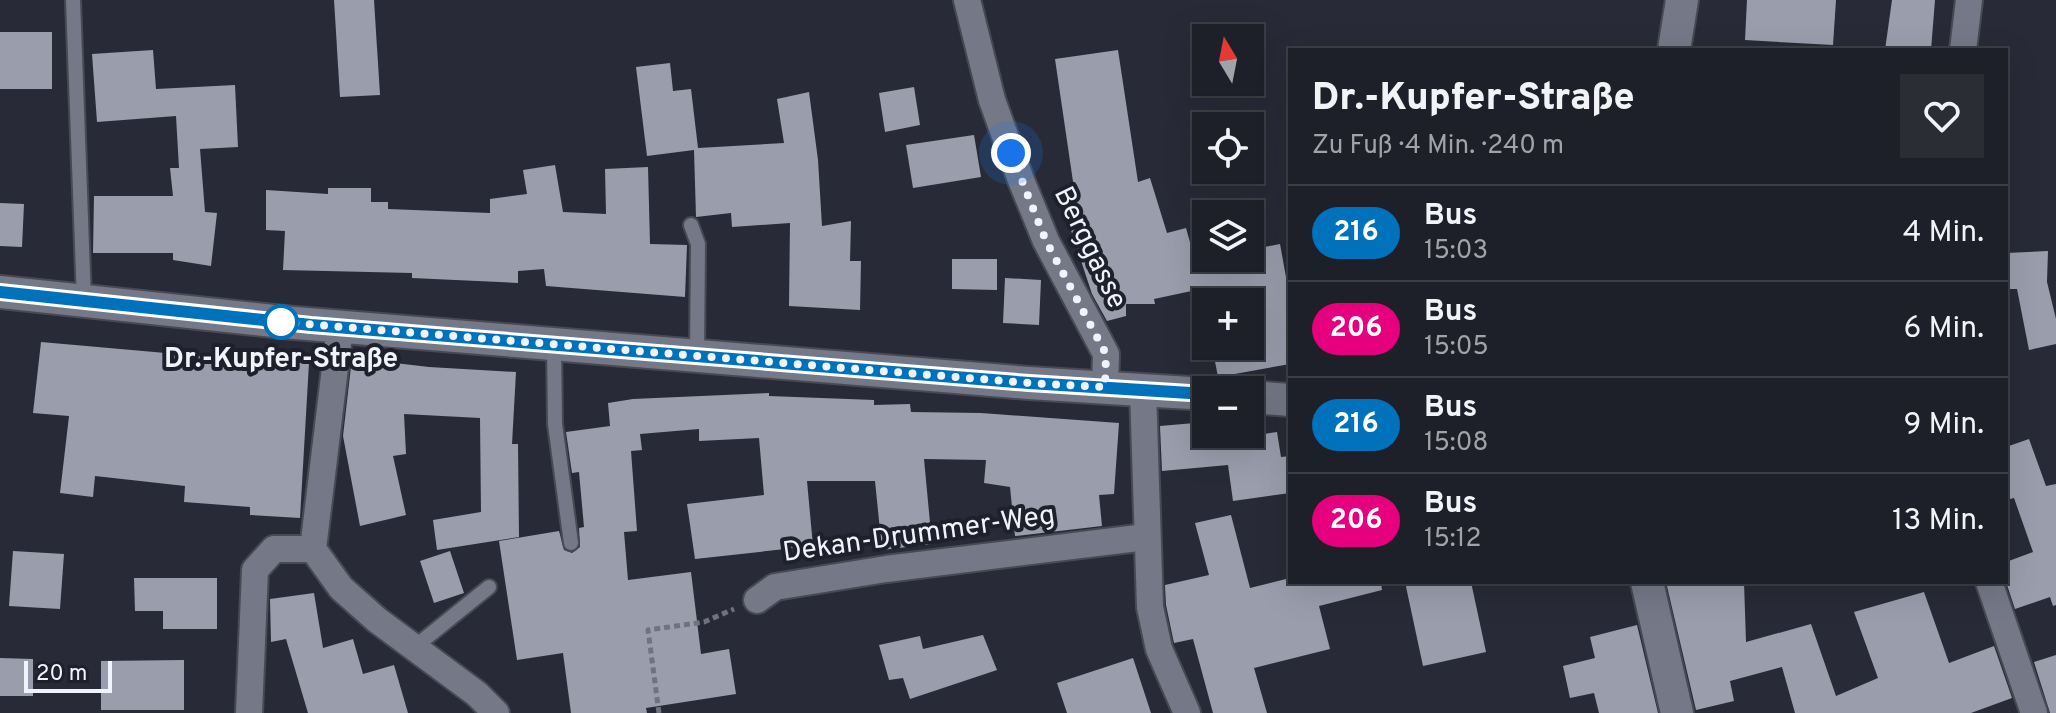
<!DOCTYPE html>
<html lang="de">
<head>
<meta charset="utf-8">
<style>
	body { margin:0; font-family:Overpass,sans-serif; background:#2b2d35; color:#f1f3f6; height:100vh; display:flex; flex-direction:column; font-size:30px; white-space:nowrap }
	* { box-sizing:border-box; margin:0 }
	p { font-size:26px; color:#a1a3a8 }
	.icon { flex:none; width:44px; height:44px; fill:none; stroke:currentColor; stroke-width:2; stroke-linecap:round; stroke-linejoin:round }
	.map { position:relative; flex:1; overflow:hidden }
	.sheet { position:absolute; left:1288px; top:48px; width:720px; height:536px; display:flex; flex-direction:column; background:#1e2029; border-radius:0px; box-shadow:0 8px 32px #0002,0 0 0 2px #3c3e46 }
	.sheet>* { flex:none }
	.badge { padding:0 16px; border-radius:26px; font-size:28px; line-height:52px }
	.needle { width:52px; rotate:350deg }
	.controls { position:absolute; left:1192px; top:24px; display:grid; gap:16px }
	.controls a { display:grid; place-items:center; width:72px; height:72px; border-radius:0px; background:#1e2029; box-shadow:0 8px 32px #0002,0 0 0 2px #3c3e46; font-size:40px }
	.scale { position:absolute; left:24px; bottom:20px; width:88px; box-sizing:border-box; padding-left:8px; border:4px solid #f1f3fc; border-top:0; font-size:22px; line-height:28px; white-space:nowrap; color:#f1f3fc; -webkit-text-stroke:6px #1e212c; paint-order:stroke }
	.you { position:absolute; width:40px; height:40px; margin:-20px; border:6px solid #fff; border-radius:50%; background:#1a73e8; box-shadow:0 0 0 12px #1a73e833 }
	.map>.badge { position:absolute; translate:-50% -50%; box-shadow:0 0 0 4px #fff }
	.round { display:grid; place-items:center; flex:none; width:84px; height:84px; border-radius:0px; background:#2b2d35 }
	.headline { display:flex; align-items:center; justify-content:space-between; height:136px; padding:0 24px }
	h1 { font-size:38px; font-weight:800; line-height:60px }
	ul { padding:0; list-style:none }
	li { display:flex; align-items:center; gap:24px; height:96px; padding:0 24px; border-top:2px solid #3c3e46 }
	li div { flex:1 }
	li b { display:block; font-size:30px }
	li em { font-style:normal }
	li .badge { min-width:88px; font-weight:700; text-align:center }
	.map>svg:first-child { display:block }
</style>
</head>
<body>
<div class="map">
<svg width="2056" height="713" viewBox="0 0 2056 713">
	<rect width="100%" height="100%" fill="#282b37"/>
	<g fill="#9a9dac">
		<path d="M334 0H374L380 95 340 97Z"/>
		<path d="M1747 0H1836L1833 45 1745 40Z"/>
		<path d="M1892 0H1935L1931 50H1885Z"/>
		<rect x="0" y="32" width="52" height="57"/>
		<path d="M153 50 156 89 235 85 238 147 200 149 205 212 217 213 211 266 173 260V253H93L94 196H173L170 168H179L176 116 97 122 92 54Z"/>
		<path d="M1118 50 1138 182 1150 178 1167 233 1186 228 1193 253 1206 251V258H1250V250L1280 244 1290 299V364L1218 377 1212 346H1250V302H1206V315L1201 289 1154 299 1155 304H1126V316L1107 321 1092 294 1063 206 1076 202 1055 59Z"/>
		<path d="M670 63 673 91 691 89 698 148 784 143 777 99 809 92 818 160 822 226 851 221 850 261H861L860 310 789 306 790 223 732 227 731 213 696 217 694 150 647 156 636 67Z"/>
		<path d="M914 87 920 125 885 132 879 93Z"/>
		<path d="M974 135 981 177 913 188 906 145Z"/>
		<path d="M555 165 563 212 606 214 605 169 648 167 650 244 687 245 685 297 546 286 544 269 518 271V283L412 278V273L283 270 285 231 266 230V190L328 194V188H371V202H388V209L490 213V199L527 194 523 170Z"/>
		<path d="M0 203 24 204 22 247 0 246Z"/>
		<path d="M2048 251 2047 282 2056 319V344L2029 350 2017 289H2006V253Z"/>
		<path d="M952 259H997V290L952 289Z"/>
		<path d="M1005 278 1041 280 1039 325 1003 323Z"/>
		<path d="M41 342 268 362 309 363 300 518 250 515V507L184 502 185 486 95 476 93 497 60 493 69 416 33 413Z"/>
		<path d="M352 358 429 367 516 372 512 444H518L519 537 437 550 433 520 481 512 480 418 404 414 406 454 393 456 406 515 360 526 343 436Z"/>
		<path d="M769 393V396L874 400V405L910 404 911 412 981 413 1119 423 1114 494 1099 495 1102 526 1015 536 1010 487 984 483 986 460 924 459 932 544 882 550 875 481H807L813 546 695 559 687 504 764 495 759 438 699 441V429L640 434 642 450 631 451 637 531 624 532 628 580 691 572 701 654 729 649 736 694 646 708 647 713H571L563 653 517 660 499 541 559 531 564 550 572 553 580 547 579 528 584 527 579 472 572 473 566 432 610 426 608 403 633 399Z"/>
		<path d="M1206 422V434H1229L1230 439 1277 432 1281 457 1290 456V493L1233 501 1228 465 1162 471 1160 426Z"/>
		<path d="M2029 439 2046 486 2056 484V605L2053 606 2050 597 2015 609 2006 582V562L2033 552 2014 498 2006 500V447Z"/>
		<path d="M1231 515 1250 588 1290 578V582H1381L1382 590 1319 606 1330 649 1254 668 1267 713H1213L1193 639 1174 643 1166 605 1165 585 1209 575 1195 523Z"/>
		<path d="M13 551 64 554 60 609 9 606Z"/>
		<path d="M450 551 464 593 434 603 420 561Z"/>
		<path d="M134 578H217V629H163V611H135Z"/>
		<path d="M1405 582H1471L1486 652 1423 666Z"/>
		<path d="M1666 582H1744L1746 642 1811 624 1836 696 1878 678 1854 612 1924 592 1949 663 1994 646 2012 698 1971 713H1795L1782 667 1730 681 1734 701 1696 710Z"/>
		<path d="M314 593 323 648 353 639 363 674 394 665 408 713H308L286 639 271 642 270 599Z"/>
		<path d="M1637 625 1658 713H1599L1594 693 1570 698 1563 666 1595 658 1590 637Z"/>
		<path d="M983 635 997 670 910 699 903 678 889 680 879 645 920 636 923 649Z"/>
		<path d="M2056 655V713H2050L2034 662Z"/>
		<path d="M0 658 33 659V696H0Z"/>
		<path d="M1133 658 1151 713H1067L1057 683Z"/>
		<path d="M184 660V710H101V661Z"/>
	</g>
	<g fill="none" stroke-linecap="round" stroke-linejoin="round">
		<defs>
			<g id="service">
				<path d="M73 0 84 301"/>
				<path d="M691 225 698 244 697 355"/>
				<path d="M554 344 555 424 571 543"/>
				<path d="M416 646 489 587"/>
			</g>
			<g id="minor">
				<path d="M967 0 992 100 1021 180 1046 241 1106 354 1105 387"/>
				<path d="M1963 50 1969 0"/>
				<path d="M340 327 313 549 341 588 377 620 477 694 496 713"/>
				<path d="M1143 390 1150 607 1159 649 1187 713"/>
				<path d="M1989 582 2034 713"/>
				<path d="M757 600 775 587 886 569 1146 537"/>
				<path d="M249 713 255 570 274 549H313"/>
			</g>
			<g id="tertiary">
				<path d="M1674 50 1682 0"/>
				<path d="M0 292 283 322 1029 383 1206 394"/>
				<path d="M1250 397 1290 400"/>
				<path d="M1647 582 1677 713"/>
			</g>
		</defs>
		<use href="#service" stroke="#474953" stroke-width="18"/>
		<use href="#minor" stroke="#474953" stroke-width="30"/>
		<use href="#tertiary" stroke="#474953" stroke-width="36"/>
		<path stroke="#70737e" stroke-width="5" stroke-dasharray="6 4" stroke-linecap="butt" d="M659 713 648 630 704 622 734 609"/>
		<use href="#service" stroke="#757887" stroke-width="14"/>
		<use href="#minor" stroke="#757887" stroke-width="26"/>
		<use href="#tertiary" stroke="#757887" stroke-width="32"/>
	</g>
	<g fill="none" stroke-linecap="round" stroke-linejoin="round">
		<defs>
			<path id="line" d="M0 292 311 325 1029 383 1206 394"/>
		</defs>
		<use href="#line" stroke="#fff" stroke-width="18"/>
		<use href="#line" stroke="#0072bc" stroke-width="12"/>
		<path stroke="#f1f3fc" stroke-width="8" stroke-dasharray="0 14.4" d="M281 322 1029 383 1105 387 1106 354 1046 241 1011 153"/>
	</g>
	<circle fill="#fff" stroke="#0072bc" stroke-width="4" cx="281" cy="322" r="16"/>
	<g text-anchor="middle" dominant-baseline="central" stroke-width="8" stroke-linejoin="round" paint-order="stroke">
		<g font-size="28" fill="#f1f3fc" stroke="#1e212c">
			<text transform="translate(1089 248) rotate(64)">Berggasse</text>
			<text transform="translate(919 535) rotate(-8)">Dekan-Drummer-Weg</text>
		</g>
		<g font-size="28" font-weight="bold" fill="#f1f3fc" stroke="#1e212c">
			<text x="281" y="360">Dr.-Kupfer-Straße</text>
		</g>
	</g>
</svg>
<div class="controls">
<a><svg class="needle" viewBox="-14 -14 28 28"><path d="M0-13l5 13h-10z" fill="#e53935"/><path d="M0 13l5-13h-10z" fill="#a1a3a8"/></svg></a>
<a><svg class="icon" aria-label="locate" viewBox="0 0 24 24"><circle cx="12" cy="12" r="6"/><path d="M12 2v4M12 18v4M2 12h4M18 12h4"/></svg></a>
<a><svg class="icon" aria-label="layers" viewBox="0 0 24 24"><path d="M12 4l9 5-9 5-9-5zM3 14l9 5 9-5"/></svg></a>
<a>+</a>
<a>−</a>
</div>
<div class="scale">20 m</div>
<div class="you" style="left:1011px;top:153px"></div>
<section class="sheet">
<div class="headline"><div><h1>Dr.-Kupfer-Straße</h1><p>Zu Fuß · 4 Min. · 240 m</p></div><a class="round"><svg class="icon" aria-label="heart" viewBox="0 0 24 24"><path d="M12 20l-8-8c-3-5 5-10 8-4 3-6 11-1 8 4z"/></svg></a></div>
<ul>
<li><span class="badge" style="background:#0072bc;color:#fff">216</span><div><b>Bus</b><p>15:03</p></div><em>4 Min.</em></li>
<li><span class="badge" style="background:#e6007e;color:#fff">206</span><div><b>Bus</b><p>15:05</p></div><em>6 Min.</em></li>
<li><span class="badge" style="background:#0072bc;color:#fff">216</span><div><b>Bus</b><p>15:08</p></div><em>9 Min.</em></li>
<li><span class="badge" style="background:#e6007e;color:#fff">206</span><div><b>Bus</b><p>15:12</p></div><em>13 Min.</em></li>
</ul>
</section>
</div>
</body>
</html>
